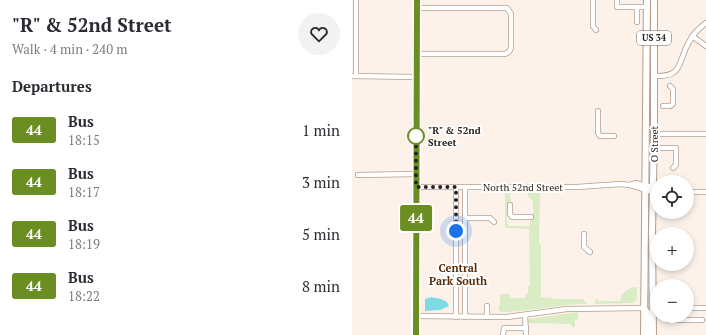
<!DOCTYPE html>
<html lang="en">
<head>
<meta charset="utf-8">
<style>
	body { margin:0; font-family:"PT Serif",serif; background:#f2f2f3; color:#2b2b33; height:100vh; display:flex; flex-direction:column; font-size:15px; white-space:nowrap }
	* { box-sizing:border-box; margin:0 }
	p { font-size:13px; color:#7c7c81 }
	.icon { flex:none; width:22px; height:22px; fill:none; stroke:currentColor; stroke-width:2; stroke-linecap:round; stroke-linejoin:round }
	.map { position:relative; flex:1; overflow:hidden }
	.sheet { display:flex; flex-direction:column; background:#fff; width:352px }
	.sheet>* { flex:none }
	.badge { padding:0 8px; border-radius:3px; font-size:14px; line-height:26px }
	.buttons { position:absolute; left:298px; top:175px; display:grid; gap:8px }
	.buttons a { display:grid; place-items:center; width:44px; height:44px; border-radius:50%; background:#fff; box-shadow:0 2px 6px #0003; font-size:20px }
	.you { position:absolute; width:20px; height:20px; margin:-10px; border:3px solid #fff; border-radius:50%; background:#1a73e8; box-shadow:0 0 0 6px #1a73e833 }
	.map>.badge { position:absolute; translate:-50% -50%; box-shadow:0 0 0 2px #fff }
	h2 { padding:0 12px; font-size:15px; line-height:36px }
	.round { display:grid; place-items:center; flex:none; width:42px; height:42px; border-radius:21px; background:#f2f2f3 }
	.overview { display:flex; align-items:center; justify-content:space-between; height:68px; padding:0 12px }
	h1 { font-size:19px; font-weight:600; line-height:30px }
	ul { padding:0; list-style:none }
	li { display:flex; align-items:center; gap:12px; height:52px; padding:0 12px }
	li div { flex:1 }
	li b { display:block; font-size:15px }
	li em { font-style:normal }
	li .badge { min-width:44px; font-weight:700; text-align:center }
	main { display:flex; flex:1; min-height:0 }
	.map>svg:first-child { display:block }
</style>
</head>
<body>
<main>
<section class="sheet">
<div class="overview"><div><h1>&quot;R&quot; &amp; 52nd Street</h1><p>Walk · 4 min · 240 m</p></div><a class="round"><svg class="icon" aria-label="heart" viewBox="0 0 24 24"><path d="M12 20l-8-8c-3-5 5-10 8-4 3-6 11-1 8 4z"/></svg></a></div>
<h2>Departures</h2>
<ul>
<li><span class="badge" style="background:#6b8e23;color:#fff">44</span><div><b>Bus</b><p>18:15</p></div><em>1 min</em></li>
<li><span class="badge" style="background:#6b8e23;color:#fff">44</span><div><b>Bus</b><p>18:17</p></div><em>3 min</em></li>
<li><span class="badge" style="background:#6b8e23;color:#fff">44</span><div><b>Bus</b><p>18:19</p></div><em>5 min</em></li>
<li><span class="badge" style="background:#6b8e23;color:#fff">44</span><div><b>Bus</b><p>18:22</p></div><em>8 min</em></li>
</ul>
</section>
<div class="map">
<svg width="354" height="335" viewBox="0 0 354 335">
	<rect width="100%" height="100%" fill="#fcf2ea"/>
	<g fill="#d9ecc4">
		<path d="M153 193H158L159 201 155 205V223L157 226H177L178 221 181 218V202L176 195V193H188V194L187 244H189V297L201 298V299H231L235 304C206 304 177 312 148 312L146 308 148 305V294H157L158 298H173V294H176V286H178L177 229 155 228 153 227Z"/>
		<path d="M285 287V299L281 303 243 304 244 297 245 300 247 301H268C268 294 276 287 285 287Z"/>
		<path d="M226 312V319L223 320V327H220L219 324 176 323V320L177 319Z"/>
	</g>
	<path fill="#7edbe4" d="M79 297 89 299 95 302 97 306 88 310 73 311V299Z"/>
	<g fill="none" stroke-linecap="round" stroke-linejoin="round">
		<defs>
			<g id="minor">
				<path d="M241 0V26L244 30"/>
				<path d="M265 0V7H295"/>
				<path d="M285 22V7"/>
				<path d="M340 36 354 46"/>
				<path d="M65 54H153L157 52 159 48V14L156 9 154 8H65"/>
				<path d="M0 76 65 77"/>
				<path d="M4 76V0"/>
				<path d="M302 76C332 77 325 63 337 42 341 34 347 28 354 23"/>
				<path d="M311 106H318L321 104V89L318 86"/>
				<path d="M246 111V133L248 136H262"/>
				<path d="M302 134H354"/>
				<path d="M302 148H324V165L321 168"/>
				<path d="M6 175 64 174"/>
				<path d="M278 185 283 183 305 188"/>
				<path d="M64 187H225L269 184 278 185 305 193"/>
				<path d="M335 192H354"/>
				<path d="M158 205V214L160 217H179"/>
				<path d="M113 218H138L142 222"/>
				<path d="M232 234V247L238 252"/>
				<path d="M335 308H354"/>
				<path d="M173 315 174 335"/>
				<path d="M64 316 155 317 215 309 292 308"/>
				<path d="M104 317V187"/>
				<path d="M113 317V187"/>
				<path d="M135 317V306"/>
				<path d="M316 320H350"/>
				<path d="M151 335 152 328H174"/>
			</g>
			<g id="major">
				<path d="M292 308 296 314 297 335"/>
				<path d="M64 335 65 0"/>
				<path d="M292 335 295 0"/>
				<path d="M301 335 300 233 302 134V0"/>
			</g>
		</defs>
		<use href="#minor" stroke="#b69d8c" stroke-width="6"/>
		<use href="#major" stroke="#b69d8c" stroke-width="8"/>
		<use href="#minor" stroke="#fff" stroke-width="4.5"/>
		<use href="#major" stroke="#fff" stroke-width="6"/>
	</g>
	<g fill="none" stroke-linecap="round" stroke-linejoin="round">
		<defs>
			<path id="line" d="M64 335 65 0"/>
		</defs>
		<use href="#line" stroke="#fff" stroke-width="9"/>
		<use href="#line" stroke="#6b8e23" stroke-width="6"/>
		<path stroke="#2b221b" stroke-width="4" stroke-dasharray="0 7.2" d="M64 136V134V187H104V231"/>
	</g>
	<circle fill="#fff" stroke="#6b8e23" stroke-width="2" cx="64" cy="136" r="8"/>
	<g text-anchor="middle" dominant-baseline="central" stroke-width="4" stroke-linejoin="round" paint-order="stroke">
		<rect fill="#fff" stroke="#6b645f" stroke-width="1" x="285" y="31" width="34" height="14" rx="3"/>
		<g font-size="9" font-weight="bold" fill="#2b221b">
			<text x="302" y="38">US 34</text>
		</g>
		<g font-size="10" font-weight="bold" fill="#2b221b" stroke="#fff" text-anchor="start">
			<text x="76" y="130">"R" &amp; 52nd<tspan x="76" dy="12">Street</tspan></text>
		</g>
		<g font-size="10" fill="#2b221b" stroke="#fff">
			<text transform="translate(302 144) rotate(-90)">O Street</text>
			<text x="171" y="187">North 52nd Street</text>
		</g>
		<g font-size="11" font-weight="bold" fill="#582c08" stroke="#fff">
			<text x="106" y="268">Central<tspan x="106" dy="13">Park South</tspan></text>
		</g>
	</g>
</svg>
<div class="buttons">
<a><svg class="icon" aria-label="locate" viewBox="0 0 24 24"><circle cx="12" cy="12" r="6"/><path d="M12 2v4M12 18v4M2 12h4M18 12h4"/></svg></a>
<a>+</a>
<a>−</a>
</div>
<div class="you" style="left:104px;top:231px"></div>
<b class="badge" style="left:64px;top:218px;background:#6b8e23;color:#fff">44</b>
</div>
</main>
</body>
</html>
